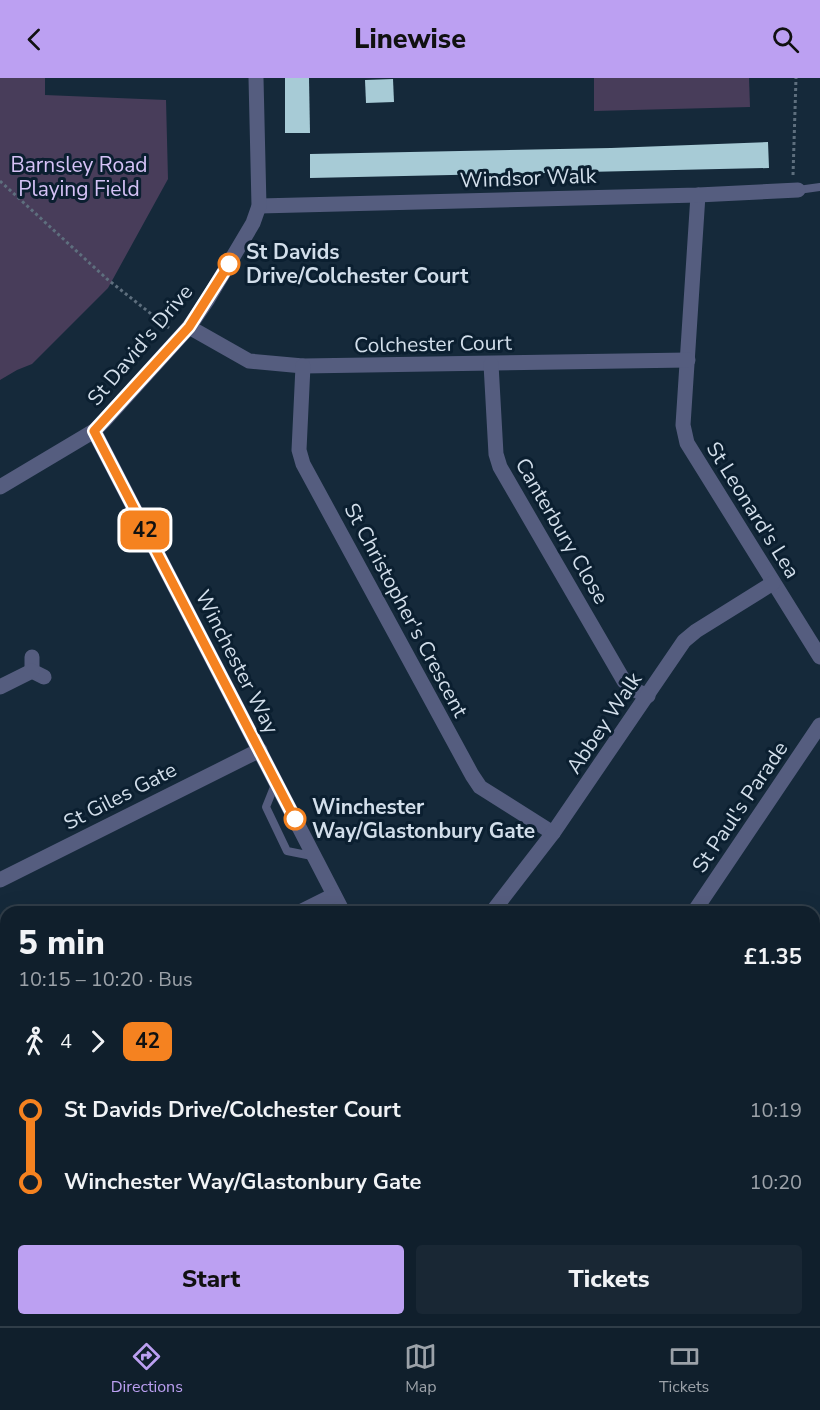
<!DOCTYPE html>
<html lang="en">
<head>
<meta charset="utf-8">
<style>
	body { margin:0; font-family:"Nunito Sans",sans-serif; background:#192734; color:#f1f3f6; height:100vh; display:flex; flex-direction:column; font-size:22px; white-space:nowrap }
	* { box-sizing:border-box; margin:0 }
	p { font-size:20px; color:#9ca2a9 }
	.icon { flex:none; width:33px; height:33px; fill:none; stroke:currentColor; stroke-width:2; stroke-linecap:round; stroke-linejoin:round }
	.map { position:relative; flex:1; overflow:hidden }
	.side { position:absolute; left:0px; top:828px; width:820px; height:420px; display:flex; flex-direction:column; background:#101f2c; border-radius:18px 18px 0 0; box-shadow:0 6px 24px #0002,0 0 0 2px #303d48 }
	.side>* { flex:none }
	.badge { padding:0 12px; border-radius:9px; font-size:21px; line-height:39px }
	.map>.badge { position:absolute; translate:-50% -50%; box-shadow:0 0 0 3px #fff }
	.legs { display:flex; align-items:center; gap:9px; height:66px; padding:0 18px; font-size:20px }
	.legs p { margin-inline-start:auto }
	.head { display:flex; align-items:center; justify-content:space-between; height:102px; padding:0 18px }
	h1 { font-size:33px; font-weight:800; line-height:45px }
	.action { display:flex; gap:12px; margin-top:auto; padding:12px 18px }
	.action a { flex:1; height:69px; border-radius:6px; background:#bca0f2; color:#111; font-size:24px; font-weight:800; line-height:69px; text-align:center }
	.action a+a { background:#192734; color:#f1f3f6 }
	ul { padding:0 18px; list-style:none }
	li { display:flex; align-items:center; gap:21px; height:72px; font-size:22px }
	li i { display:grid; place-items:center; width:9px; height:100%; margin:0 8px; background:currentColor }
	li i::after { content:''; width:15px; height:15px; margin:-8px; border:4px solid; border-radius:50%; background:#101f2c }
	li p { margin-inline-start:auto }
	li:first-child i { background:linear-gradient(#0000 50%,currentColor 0) }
	li:last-child i { background:linear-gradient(currentColor 50%,#0000 0) }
	header { display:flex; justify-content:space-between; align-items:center; height:78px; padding:0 18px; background:#bca0f2; color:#111; font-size:27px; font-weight:800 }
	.tab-bar { display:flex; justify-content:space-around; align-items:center; height:84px; border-top:2px solid #303d48; background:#101f2c; font-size:16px; color:#9ca2a9 }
	.tab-bar a { display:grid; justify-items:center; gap:3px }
	.tab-bar .current { color:#bca0f2 }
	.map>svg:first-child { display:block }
</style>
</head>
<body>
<header><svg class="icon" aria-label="back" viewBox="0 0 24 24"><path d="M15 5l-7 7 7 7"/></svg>Linewise<svg class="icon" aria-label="search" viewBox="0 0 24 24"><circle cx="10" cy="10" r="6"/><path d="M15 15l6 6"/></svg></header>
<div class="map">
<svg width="820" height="1248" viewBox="0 0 820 1248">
	<rect width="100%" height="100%" fill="#15293a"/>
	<g fill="#483d5a">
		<path d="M0 0H45V17L166 22 168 101 108 210 32 286 17 292 0 302Z"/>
		<path d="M594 0H749L750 29 594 33Z"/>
	</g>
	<g fill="#a7cbd6">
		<path d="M285 0H309L310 55H285Z"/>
		<path d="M393 1 394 24 366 25 365 2Z"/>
		<path d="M768 64 769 90 310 100V76L611 70Z"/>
	</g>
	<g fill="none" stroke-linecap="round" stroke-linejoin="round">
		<g stroke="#5e6f7e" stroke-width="3" stroke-dasharray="3 3" stroke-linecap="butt">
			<path d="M793 97 796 0"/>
			<path d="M0 103 107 201 169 250"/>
		</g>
		<g stroke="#555d7f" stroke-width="8">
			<path d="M798 112 820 109"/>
			<path d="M276 704 266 729 287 773 312 778"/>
		</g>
		<g stroke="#555d7f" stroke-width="15">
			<path d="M698 117 683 347 687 365 820 579"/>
			<path d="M259 128 698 117 798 112"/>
			<path d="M189 249 249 283 303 288 688 282"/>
			<path d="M491 286 496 376 500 389 624 603 637 613 648 618"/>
			<path d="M303 288 299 372 303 386 472 697 480 709 553 755"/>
			<path d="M94 353 343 834"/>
			<path d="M0 409 94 353 104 343 189 249 208 221 253 145 259 128 256 0"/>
			<path d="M32 579V593L44 599"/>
			<path d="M0 609 32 593"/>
			<path d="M0 802 260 672"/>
			<path d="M300 834 334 817"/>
			<path d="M492 834 553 755 684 563 696 553 773 505"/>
			<path d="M694 834 820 647"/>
			<path d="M0 1013 6 1008"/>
			<path d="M0 1136 6 1142"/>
			<path d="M111 1242 117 1248"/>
			<path d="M414 1242 420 1248"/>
			<path d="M335 1248 342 1242"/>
		</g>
		<g stroke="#6f7bb1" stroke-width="15">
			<path d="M814 1127 820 1119"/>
			<path d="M724 1248 729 1242"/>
		</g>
	</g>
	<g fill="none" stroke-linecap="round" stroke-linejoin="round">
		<defs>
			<path id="line-1" d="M229 186 189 249 94 353 295 741"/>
		</defs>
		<use href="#line-1" stroke="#fff" stroke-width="14"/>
		<use href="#line-1" stroke="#f58220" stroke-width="9"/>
	</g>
	<g fill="#fff" stroke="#f58220" stroke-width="3">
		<circle cx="229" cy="186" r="10"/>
		<circle cx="295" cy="741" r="10"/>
	</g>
	<g text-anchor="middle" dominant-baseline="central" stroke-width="6" stroke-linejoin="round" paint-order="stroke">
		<g font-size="21" fill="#d5c2f6" stroke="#0b1f30">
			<text x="79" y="87">Barnsley Road<tspan x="79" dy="24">Playing Field</tspan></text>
		</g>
		<g font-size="21" fill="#d2deea" stroke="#0b1f30">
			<text transform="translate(528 100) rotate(-2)">Windsor Walk</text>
			<text transform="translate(433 266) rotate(-1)">Colchester Court</text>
			<text transform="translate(140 267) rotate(-50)">St David's Drive</text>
			<text transform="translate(753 432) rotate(58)">St Leonard's Lea</text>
			<text transform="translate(562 453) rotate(60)">Canterbury Close</text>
			<text transform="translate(406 532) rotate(62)">St Christopher's Crescent</text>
			<text transform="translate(237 584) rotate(63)">Winchester Way</text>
			<text transform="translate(604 645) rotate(-56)">Abbey Walk</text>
			<text transform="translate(120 718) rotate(-27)">St Giles Gate</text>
			<text transform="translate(740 729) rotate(-56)">St Paul's Parade</text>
		</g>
		<g font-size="21" font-weight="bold" fill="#d2deea" stroke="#0b1f30" text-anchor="start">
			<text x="246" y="174">St Davids<tspan x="246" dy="24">Drive/Colchester Court</tspan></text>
			<text x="312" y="729">Winchester<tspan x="312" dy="24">Way/Glastonbury Gate</tspan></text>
		</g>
	</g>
</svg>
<b class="badge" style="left:145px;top:452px;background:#f58220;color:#111">42</b>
<section class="side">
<div class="head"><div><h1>5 min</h1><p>10:15 – 10:20 · Bus</p></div><b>£1.35</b></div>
<div class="legs"><svg class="icon" aria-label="walk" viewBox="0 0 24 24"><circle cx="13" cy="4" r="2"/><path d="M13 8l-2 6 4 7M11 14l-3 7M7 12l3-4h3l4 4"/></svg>4<svg class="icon" aria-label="forward" viewBox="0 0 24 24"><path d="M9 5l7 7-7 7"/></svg><b class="badge" style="background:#f58220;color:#111">42</b></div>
<ul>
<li><i style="color:#f58220"></i><b>St Davids Drive/Colchester Court</b><p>10:19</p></li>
<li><i style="color:#f58220"></i><b>Winchester Way/Glastonbury Gate</b><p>10:20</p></li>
</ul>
<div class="action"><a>Start</a><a>Tickets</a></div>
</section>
</div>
<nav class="tab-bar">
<a class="current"><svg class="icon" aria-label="directions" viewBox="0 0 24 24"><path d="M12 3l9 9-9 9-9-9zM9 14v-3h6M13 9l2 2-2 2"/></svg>Directions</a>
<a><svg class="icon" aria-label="map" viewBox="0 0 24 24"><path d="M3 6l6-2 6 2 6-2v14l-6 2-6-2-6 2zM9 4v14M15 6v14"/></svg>Map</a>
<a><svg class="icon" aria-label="tickets" viewBox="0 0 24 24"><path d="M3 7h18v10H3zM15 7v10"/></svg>Tickets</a>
</nav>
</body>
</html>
